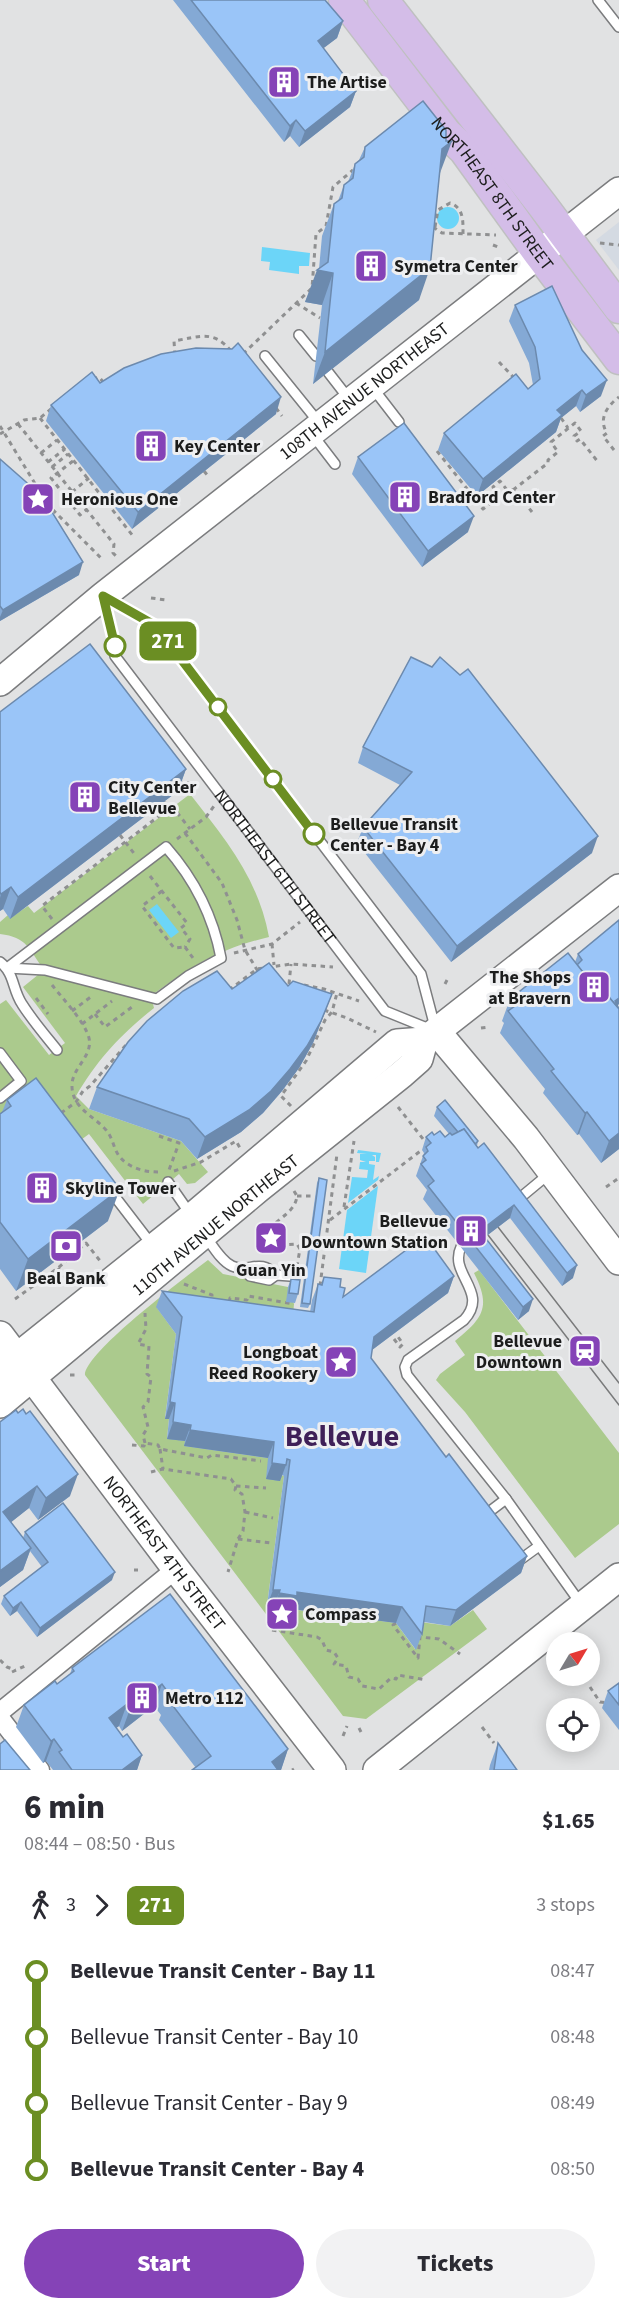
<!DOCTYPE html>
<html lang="en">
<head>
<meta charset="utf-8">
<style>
	body { margin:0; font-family:"Source Sans 3",sans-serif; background:#f2f2f3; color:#2b2b33; height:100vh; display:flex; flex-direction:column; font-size:22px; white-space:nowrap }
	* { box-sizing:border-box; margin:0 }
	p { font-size:20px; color:#7c7c81 }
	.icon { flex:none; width:33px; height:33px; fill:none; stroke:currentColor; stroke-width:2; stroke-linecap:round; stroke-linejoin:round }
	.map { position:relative; height:1770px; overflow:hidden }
	.drawer { display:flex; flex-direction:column; background:#fff; flex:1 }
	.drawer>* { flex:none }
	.badge { padding:0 12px; border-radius:9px; font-size:21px; line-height:39px }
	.needle { width:39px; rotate:52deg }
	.tools { position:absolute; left:546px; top:1632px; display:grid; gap:12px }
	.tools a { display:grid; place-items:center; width:54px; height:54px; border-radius:50%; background:#fff; box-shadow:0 3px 15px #0003; font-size:30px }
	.map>.badge { position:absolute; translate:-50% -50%; box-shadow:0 0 0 3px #fff }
	.legs { display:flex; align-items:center; gap:9px; height:66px; padding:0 24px; font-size:20px }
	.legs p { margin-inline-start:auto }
	.overview { display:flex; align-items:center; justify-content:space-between; height:102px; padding:0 24px }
	h1 { font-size:33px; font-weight:800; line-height:45px }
	.cta { display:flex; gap:12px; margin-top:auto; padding:12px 24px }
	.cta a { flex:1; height:69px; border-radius:36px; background:#8543b7; color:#fff; font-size:24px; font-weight:800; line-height:69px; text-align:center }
	.cta a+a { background:#f2f2f3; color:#2b2b33 }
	ul { padding:0 24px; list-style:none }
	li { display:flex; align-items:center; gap:21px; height:66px; font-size:22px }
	li i { display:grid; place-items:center; width:9px; height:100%; margin:0 8px; background:currentColor }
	li i::after { content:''; width:15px; height:15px; margin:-8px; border:4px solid; border-radius:50%; background:#fff }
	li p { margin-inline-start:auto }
	li:first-child i { background:linear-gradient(#0000 50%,currentColor 0) }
	li:last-child i { background:linear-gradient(currentColor 50%,#0000 0) }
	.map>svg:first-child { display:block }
</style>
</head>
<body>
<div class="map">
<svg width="619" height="1770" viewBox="0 0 619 1770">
	<rect width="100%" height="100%" fill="#e1e2e3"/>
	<path fill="#d4dae2" d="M619 222V270L596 240Z"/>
	<g fill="#abca8d">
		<path d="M190 794C226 840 258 878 269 937 219 949 193 965 151 996L154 1008C120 1035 98 1059 76 1096L89 1109 181 1141 208 1172 195 1183 187 1184 179 1174 143 1204 89 1134 59 1156 0 1128V1004L6 1000 49 1055 65 1043 23 987 44 970C29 949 27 937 0 934V922L8 915 10 918 28 906 34 913Z"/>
		<path d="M208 1260 223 1274 288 1287 294 1304 292 1327 157 1308 176 1334 165 1418 169 1419 167 1438 185 1441V1446L268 1458 281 1475 284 1476 267 1605 274 1607V1610L291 1609 396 1623 415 1649 420 1622 450 1626 473 1610 487 1629 366 1719 343 1716 85 1375C85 1352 186 1277 208 1260Z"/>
		<path d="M479 1270 619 1453V1524L575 1558 465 1412 436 1380 440 1374 465 1355 455 1341C482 1319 492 1308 474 1273Z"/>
	</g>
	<g fill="#6cd5f8">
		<circle cx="448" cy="218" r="11"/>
		<path d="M262 247 310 253 309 266H299V274L269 270 270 262 261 261Z"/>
		<path d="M157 904 179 932 171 938 149 910Z"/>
		<path d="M358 1150 381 1153 379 1162H376V1155H372L375 1157V1161H369V1164L375 1165 373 1180 379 1176 378 1180 348 1203 352 1177 367 1178 368 1170 359 1169 360 1162H366L360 1160V1154H367L357 1153Z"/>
		<path d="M378 1186 366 1273 339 1269 347 1210Z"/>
	</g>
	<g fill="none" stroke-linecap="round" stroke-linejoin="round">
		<defs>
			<g id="lane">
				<path d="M598 0 619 27"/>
				<path d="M299 335 316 356"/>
				<path d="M265 356 320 424"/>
				<path d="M328 372 349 399"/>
				<path d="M372 387 399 422"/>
				<path d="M312 434 335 464"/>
				<path d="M105 597 156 626 421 974 435 1027"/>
				<path id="s1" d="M104 600 115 646V656L385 1011 432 1030"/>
				<path d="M166 847C195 880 213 915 221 958L188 976 157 999 45 970 7 968Z"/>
				<path d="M0 962C15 974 12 989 22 1004 32 1020 45 1035 57 1050"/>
				<path d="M0 1053 21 1081 0 1098"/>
				<path d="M168 1182 191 1215"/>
				<path d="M109 1189 152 1245"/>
				<path d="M515 1202 550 1173"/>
				<path d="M206 1237C213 1246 221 1261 232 1266 249 1274 259 1257 276 1275"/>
				<path d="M461 1247C448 1274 490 1292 464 1320L408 1360 405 1367 407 1375 506 1499 581 1604"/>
				<path d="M244 1269 250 1276 269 1280 276 1275 290 1276"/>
				<path d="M481 1518 506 1499"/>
				<path d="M517 1562 539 1546"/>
			</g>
			<g id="street">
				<path d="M0 1712 176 1569"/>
				<path d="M0 1718 40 1770"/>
			</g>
			<g id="secondary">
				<path id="s2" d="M0 682 103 596 619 191"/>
				<path d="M437 1032 526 1138 619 1261"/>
				<path id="s3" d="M0 1335 176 1569 332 1770"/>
				<path d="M0 1374 17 1357 192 1217 397 1043 424 1041 619 888"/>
				<path id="s4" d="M0 1404 258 1189 402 1074 419 1059 424 1041"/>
				<path d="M377 1770 619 1577"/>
			</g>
			<g id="primary">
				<path id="s5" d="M344 0 446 133 464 150 539 254 619 359"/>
				<path d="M383 0 543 206 619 308"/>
			</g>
		</defs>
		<use href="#lane" stroke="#7b7c7e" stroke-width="12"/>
		<use href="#street" stroke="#7b7c7e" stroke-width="21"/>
		<use href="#secondary" stroke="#7b7c7e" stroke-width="30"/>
		<use href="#primary" stroke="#bfc0c0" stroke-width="33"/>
		<g stroke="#8f9091" stroke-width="3" stroke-dasharray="4.5 4.5" stroke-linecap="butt">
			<path d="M433 227 442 233 496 235"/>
			<path d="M435 227 438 210 450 203C464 208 463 221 463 234"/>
			<path d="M600 243 619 245"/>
			<path d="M493 245 498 247"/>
			<path d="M296 303 320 318"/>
			<path d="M243 354 312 288 316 234 326 226 333 187 353 170"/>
			<path d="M175 355 174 341C198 337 213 329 231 351"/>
			<path d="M499 362 516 380"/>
			<path d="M93 379 99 377 104 383"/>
			<path d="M276 408 282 416"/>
			<path d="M40 418 133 536"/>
			<path d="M561 418 568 428"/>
			<path d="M18 424 114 544 113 553 116 556"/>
			<path d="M0 426 48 505 103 560"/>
			<path d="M0 434 24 420 40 418 51 409"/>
			<path d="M614 450 603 436 607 433C598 419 607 406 619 397"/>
			<path d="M437 451 483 509 492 502 495 493 493 487 500 481 507 490H513L521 499H522L532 512"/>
			<path d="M41 453 57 440"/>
			<path d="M73 461 51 478 80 515 86 510"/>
			<path d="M48 462 65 449"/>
			<path d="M52 467 68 454"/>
			<path d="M204 471 208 476"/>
			<path d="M536 489 546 502"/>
			<path d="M513 490 548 463V460L558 452 551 442 575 423 581 431 574 436 577 441 580 439 598 462"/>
			<path d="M72 492 89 478"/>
			<path d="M151 598 166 600"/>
			<path d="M178 782 194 783"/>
			<path d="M163 802 172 806 190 829"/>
			<path d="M185 833 222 883 237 920 245 950 259 973"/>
			<path d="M120 835 136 856"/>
			<path d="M177 839 206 817 214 806"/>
			<path d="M150 876 187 923 181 928 190 939 185 947"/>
			<path d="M162 891 142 906 174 948 184 947"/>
			<path d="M52 919 42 906 172 806"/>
			<path d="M272 944 274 965"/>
			<path d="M185 947 193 958"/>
			<path d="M234 953 272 944 300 922"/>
			<path d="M289 984 291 964"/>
			<path d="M445 984 449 976"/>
			<path d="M52 985C63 999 85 1022 89 1038 93 1056 73 1067 72 1084 71 1108 93 1115 106 1130 116 1142 112 1154 128 1164 137 1170 148 1172 158 1172"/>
			<path d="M304 985 324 989 359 1001"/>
			<path d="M229 990 257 969 291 964 333 967"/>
			<path d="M36 998 48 1014"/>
			<path d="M324 1010 347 1018 376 1032"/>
			<path d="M72 1011 92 996"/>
			<path d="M95 1014 105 1027 132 1007"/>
			<path d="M82 1024 112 1001"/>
			<path d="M481 1028 489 1027"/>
			<path d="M291 1106 281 1096 306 1061 325 1020 332 1012 337 993"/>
			<path d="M398 1107 427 1144"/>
			<path d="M61 1113 76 1102 83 1091 90 1086 126 1045"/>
			<path d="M159 1136 179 1143 169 1170"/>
			<path d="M174 1171 201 1162 236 1141 240 1148"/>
			<path d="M606 1187 619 1178"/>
			<path d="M294 1191 297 1196C295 1216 268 1221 264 1239L268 1245 272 1246 297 1244 300 1249 297 1266"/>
			<path d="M297 1196H315"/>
			<path d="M344 1207 354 1141"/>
			<path d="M330 1220 423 1149"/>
			<path d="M58 1268 72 1287"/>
			<path d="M184 1284 212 1295V1299L214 1300"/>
			<path d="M320 1286 337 1154"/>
			<path d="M15 1299 58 1268 86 1243 101 1262"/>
			<path d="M229 1302 230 1298 247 1300 248 1296 294 1304"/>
			<path d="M394 1339 400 1347 403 1344 396 1334"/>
			<path d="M70 1375H78"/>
			<path d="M145 1443 143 1435 148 1427 143 1407 148 1402 151 1377 147 1374 149 1346 138 1344 146 1329 145 1313"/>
			<path d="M132 1445 144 1446 145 1443 158 1445 160 1449 207 1458 212 1455 261 1461"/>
			<path d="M160 1449 163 1469"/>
			<path d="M151 1472 163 1469 231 1479 236 1486 235 1490 242 1494 245 1512 243 1531 238 1539 228 1572"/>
			<path d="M236 1486 266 1488"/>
			<path d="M245 1512 273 1518"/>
			<path d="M238 1539 271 1543"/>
			<path d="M134 1570H138"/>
			<path d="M396 1623 393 1625 418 1658 420 1637 439 1639 460 1654"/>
			<path d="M272 1630 317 1637 322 1640 326 1650 334 1652 338 1658 334 1664 346 1666 349 1677 358 1679 362 1686 379 1689 391 1678 396 1679 398 1675 426 1680"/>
			<path d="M0 1660 7 1667 15 1670"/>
			<path d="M12 1672 25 1666"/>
			<path d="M590 1687 600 1702 608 1703"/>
			<path d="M482 1727 494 1743"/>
			<path d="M359 1728 363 1736"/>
			<path d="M343 1736 347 1726"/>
			<path d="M292 1770 294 1769"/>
		</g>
		<use href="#lane" stroke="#fff" stroke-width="9"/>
		<use href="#street" stroke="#fff" stroke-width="18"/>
		<use href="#secondary" stroke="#fff" stroke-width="27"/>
		<use href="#primary" stroke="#d4bde8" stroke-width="30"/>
		<g stroke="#797a7b" stroke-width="1.5">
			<path d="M498 1227 619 1383"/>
			<path d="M488 1235 619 1405"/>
		</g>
	</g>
	<g fill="#84a9d5">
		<path d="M173 0H325L343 21 337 38 323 48 356 91 350 107 299 147 290 136 284 142Z"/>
		<path d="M365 147 440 172 419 300 313 384 322 305 305 302 319 269 322 236 334 204 338 201 344 185 348 182 355 164 359 160Z"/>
		<path d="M515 305 601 396 580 412 576 406 561 418 556 432 477 496 438 450 444 433 528 389 533 385 529 363 509 321Z"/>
		<path d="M100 383 276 414 132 529 46 421 51 405Z"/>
		<path d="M358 457 468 532 422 567 352 474Z"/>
		<path d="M0 459 79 575 0 621Z"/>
		<path d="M0 712 186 769 178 791 10 919 3 909 0 911Z"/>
		<path d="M363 747 592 853 451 962 357 843 363 827 400 785 358 763Z"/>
		<path d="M619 920V1004L617 1006 619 1008V1149L601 1163 579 1134 577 1135 543 1093 545 1089 500 1033 504 1023 502 1021 510 999 575 962 578 954Z"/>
		<path d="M288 986 332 994 313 1043 299 1068 282 1091 263 1113 241 1132 197 1159 181 1141 89 1109 97 1087 232 989Z"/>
		<path d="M7 1100 108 1221 16 1291 0 1269V1114L2 1112Z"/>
		<path d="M437 1107 478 1141 477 1146 573 1278 562 1286 510 1218 485 1237 529 1311 518 1320 423 1199 427 1190 416 1176 424 1153 422 1150 426 1137 434 1135 445 1137 449 1134 434 1116Z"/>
		<path d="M319 1178 310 1304 308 1308 300 1307 317 1183Z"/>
		<path d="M454 1276 448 1293 372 1350 371 1358 446 1457 527 1556 521 1573 450 1626 424 1622 422 1634 416 1650 396 1623 292 1609 291 1612 273 1610 274 1607 267 1606 284 1476 282 1475 280 1481 266 1479 268 1458 184 1446 185 1441 167 1439 169 1419H165L176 1334 156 1307 162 1291 310 1312 312 1300 318 1284 321 1285 324 1277 340 1287 343 1297Z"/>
		<path d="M291 1279 298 1294 295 1303 286 1302 288 1287Z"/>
		<path d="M0 1422 70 1496 38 1520 29 1508 11 1522 23 1538 25 1532 112 1580 37 1637 17 1611 10 1616 1 1604 4 1596 42 1567 30 1551 23 1570 0 1587Z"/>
		<path d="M170 1594 288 1749 281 1770H192L196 1768 159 1720 161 1715 154 1706 122 1731 119 1726 116 1728 123 1737 142 1755 137 1770H53L46 1761 43 1763 16 1727 24 1705 57 1684 70 1674 72 1668Z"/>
		<path d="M619 1683V1730L602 1708 608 1691Z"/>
		<path d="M498 1743 517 1770H489L490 1765Z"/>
	</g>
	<g fill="#6c8aae">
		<path d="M343 21 337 38 312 57 318 41Z"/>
		<path d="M356 91 350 107 299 147 305 131Z"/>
		<path d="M296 120 290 136 284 142 290 126Z"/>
		<path d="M452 141 440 173 442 149Z"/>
		<path d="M430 268 419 300 313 384 325 352Z"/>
		<path d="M317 270 333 273 322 305 305 302Z"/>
		<path d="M607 380 601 396 580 412 586 395Z"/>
		<path d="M582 390 576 406 561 418 556 432 477 496 483 479 557 410Z"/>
		<path d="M281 397 276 414 132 529 138 512Z"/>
		<path d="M474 516 468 532 422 567 428 551Z"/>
		<path d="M83 562 79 575 0 621V617L3 610Z"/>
		<path d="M186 769 178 791 10 919 18 897Z"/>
		<path d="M598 836 592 853 451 962 457 946Z"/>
		<path d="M11 887 3 909 0 911V898L1 894Z"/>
		<path d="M332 994 313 1043 299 1068 282 1091 263 1113 241 1132 197 1159 205 1137Z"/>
		<path d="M619 998V1004L611 1010 615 1001Z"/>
		<path d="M587 1112 579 1134 577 1135 585 1113Z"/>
		<path d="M619 1133V1149L601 1163 609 1141Z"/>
		<path d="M120 1189 108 1221 16 1291 28 1259Z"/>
		<path d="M514 1205 510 1218 476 1244 480 1231Z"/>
		<path d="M577 1265 573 1278 562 1286 567 1273Z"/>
		<path d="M454 1276 448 1293 368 1353 374 1337Z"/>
		<path d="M533 1299 529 1311 518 1320 523 1307Z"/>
		<path d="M170 1402 175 1403 169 1419H165Z"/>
		<path d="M173 1422 191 1425 185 1441 167 1439Z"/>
		<path d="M190 1430 274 1442 268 1458 184 1446Z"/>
		<path d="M272 1463 286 1465 280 1481 266 1479Z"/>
		<path d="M78 1474 70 1496 38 1520 46 1498Z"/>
		<path d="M37 1486 29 1508 0 1531 3 1512Z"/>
		<path d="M31 1548 23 1570 0 1587V1571Z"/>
		<path d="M527 1556 521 1573 450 1626 456 1610Z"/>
		<path d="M115 1572 112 1580 37 1637 40 1628Z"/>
		<path d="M273 1590H280L274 1607 267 1606Z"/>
		<path d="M297 1592 402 1607 396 1623 292 1609 291 1612 273 1610 279 1593Z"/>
		<path d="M21 1602 17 1611 10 1616 13 1608Z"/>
		<path d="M162 1684 154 1706 122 1731 130 1709Z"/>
		<path d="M127 1704 119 1726 101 1739 109 1718Z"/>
		<path d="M54 1739 46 1761 43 1763 51 1741Z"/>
		<path d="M288 1749 281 1770H269L272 1762Z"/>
		<path d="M142 1755 137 1770H122Z"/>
	</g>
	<g fill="#9ac5f8" stroke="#6c8aae" stroke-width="1.5">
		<path d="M191 0H325L343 21 318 41 356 91 305 131 296 120 290 126Z"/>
		<path d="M423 101 446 130V141H452L442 149 430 268 325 352 333 273 317 270 328 262 334 204 342 198 344 185 353 178 355 164 364 157 365 147Z"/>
		<path d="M552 286 582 350 607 380 586 395 582 390 557 410 562 415 483 479 444 433 516 374 528 389 540 379 535 347 515 305Z"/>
		<path d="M238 343 281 397 138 512 51 405 92 372 100 383 124 368 161 354 196 348 232 349Z"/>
		<path d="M404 423 474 516 428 551 358 457Z"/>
		<path d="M0 459 42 496 83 562 3 610 0 606Z"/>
		<path d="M90 644 186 769 18 897 11 887 1 894 0 892V712Z"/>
		<path d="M411 657 432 667 440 657 460 675 468 669 598 836 457 946 363 827 412 772 363 747Z"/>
		<path d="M619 920V998L615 1001 619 1009 597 983V981L582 971 577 965 582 960 578 954Z"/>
		<path d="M568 953 582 971 597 981 596 982 619 1009V1133L609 1141 587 1112 585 1113 551 1071 554 1069 508 1011 515 1006 510 999Z"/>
		<path d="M269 963 288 986 293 981 332 994 321 1021 307 1046 290 1069 271 1091 249 1110 205 1137 189 1119 97 1087 128 1042 147 1021 183 991 217 971 232 989Z"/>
		<path d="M36 1078 120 1189 28 1259 0 1222V1114L11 1106 7 1100Z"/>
		<path d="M445 1100 478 1141 475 1144 464 1129 458 1132 437 1107Z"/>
		<path d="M464 1129 478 1148 484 1143 577 1265 567 1273 514 1205 480 1231 533 1299 523 1307 428 1186 434 1181 421 1164 426 1160 423 1156 428 1151 426 1147 431 1143 426 1137 432 1132 434 1135 440 1131 445 1137 450 1133 452 1135Z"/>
		<path d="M319 1178 327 1180 310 1304 302 1303Z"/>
		<path d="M425 1236 454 1276 374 1337 371 1358 446 1457 449 1454 527 1556 456 1610 426 1606 422 1634 402 1607 297 1592V1596L279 1593 280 1590H273L290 1460 287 1459 286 1465 272 1463 274 1442 190 1430 191 1425 173 1422 175 1403 170 1402 182 1317 162 1291 314 1312 318 1284 322 1285 324 1277 341 1279 340 1287 345 1288 343 1297Z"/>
		<path d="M291 1279 300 1280 298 1294 289 1293Z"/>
		<path d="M23 1409 26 1414 30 1411 78 1474 46 1498 37 1486 3 1512 31 1548 0 1571V1422L16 1410 18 1413Z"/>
		<path d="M63 1503 115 1572 40 1628 21 1602 13 1608 4 1596 48 1562 25 1532Z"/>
		<path d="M170 1594 288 1749 272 1762 278 1770H192L211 1756 167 1698 170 1695 162 1684 130 1709 127 1704 109 1718 123 1737 127 1734 142 1755 122 1770H72L59 1752 62 1750 54 1739 51 1741 24 1705 55 1681 57 1684 74 1671 72 1668Z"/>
		<path d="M619 1683V1705L608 1691Z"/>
		<path d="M5 1740 30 1770H0V1744Z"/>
		<path d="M498 1743 517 1770H494Z"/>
	</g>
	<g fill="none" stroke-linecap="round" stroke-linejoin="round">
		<defs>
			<path id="line-1" d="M115 646 103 596 156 626 314 834"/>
		</defs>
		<use href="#line-1" stroke="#fff" stroke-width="14"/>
		<use href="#line-1" stroke="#6b8e23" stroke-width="9"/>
	</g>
	<defs>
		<symbol id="building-square" viewBox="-11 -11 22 22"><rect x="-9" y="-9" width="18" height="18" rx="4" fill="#8543b7" stroke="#eeeff1"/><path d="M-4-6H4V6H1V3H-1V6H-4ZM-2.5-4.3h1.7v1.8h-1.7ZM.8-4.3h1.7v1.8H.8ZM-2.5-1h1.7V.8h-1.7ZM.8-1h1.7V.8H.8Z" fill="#fff"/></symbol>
		<symbol id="sight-square" viewBox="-11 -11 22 22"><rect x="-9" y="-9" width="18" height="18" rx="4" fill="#8543b7" stroke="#eeeff1"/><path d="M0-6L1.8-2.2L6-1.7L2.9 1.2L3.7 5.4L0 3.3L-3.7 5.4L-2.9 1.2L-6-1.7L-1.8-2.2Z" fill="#fff"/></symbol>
		<symbol id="bank-square" viewBox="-11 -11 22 22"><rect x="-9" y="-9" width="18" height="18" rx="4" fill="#8543b7" stroke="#eeeff1"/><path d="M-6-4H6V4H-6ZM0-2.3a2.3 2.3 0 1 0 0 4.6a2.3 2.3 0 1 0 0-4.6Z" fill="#fff"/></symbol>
		<symbol id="station-square" viewBox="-11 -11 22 22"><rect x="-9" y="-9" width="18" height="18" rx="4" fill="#8543b7" stroke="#eeeff1"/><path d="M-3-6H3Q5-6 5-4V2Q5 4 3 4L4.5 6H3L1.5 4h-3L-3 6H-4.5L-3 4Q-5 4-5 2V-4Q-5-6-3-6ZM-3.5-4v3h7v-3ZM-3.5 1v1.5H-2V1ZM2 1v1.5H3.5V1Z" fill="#fff"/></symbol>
	</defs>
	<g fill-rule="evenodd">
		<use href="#building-square" x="265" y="63" width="38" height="38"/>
		<use href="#building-square" x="352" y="247" width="38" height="38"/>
		<use href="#building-square" x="132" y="427" width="38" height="38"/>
		<use href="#building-square" x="386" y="478" width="38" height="38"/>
		<use href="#sight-square" x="19" y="480" width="38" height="38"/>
		<use href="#building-square" x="66" y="778" width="38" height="38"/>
		<use href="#building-square" x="575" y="968" width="38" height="38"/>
		<use href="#building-square" x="23" y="1169" width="38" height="38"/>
		<use href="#building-square" x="452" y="1212" width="38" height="38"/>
		<use href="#sight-square" x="252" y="1219" width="38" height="38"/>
		<use href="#bank-square" x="47" y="1227" width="38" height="38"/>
		<use href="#station-square" x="566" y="1332" width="38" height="38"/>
		<use href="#sight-square" x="322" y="1343" width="38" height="38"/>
		<use href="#sight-square" x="263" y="1595" width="38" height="38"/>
		<use href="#building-square" x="123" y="1679" width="38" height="38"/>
	</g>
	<g fill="#fff" stroke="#6b8e23" stroke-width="3">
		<circle cx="115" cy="646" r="10"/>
		<circle cx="218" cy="707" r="8"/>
		<circle cx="273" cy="779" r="8"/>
		<circle cx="314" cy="834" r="10"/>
	</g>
	<g text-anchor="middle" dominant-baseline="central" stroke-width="6" stroke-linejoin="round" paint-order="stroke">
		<g font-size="18" font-weight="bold" fill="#1c1d1d" stroke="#eeeff1" text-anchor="start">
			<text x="307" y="82">The Artise</text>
			<text x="394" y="266">Symetra Center</text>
			<text x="174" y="446">Key Center</text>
			<text x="428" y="497">Bradford Center</text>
			<text x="61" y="499">Heronious One</text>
			<text x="108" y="787">City Center<tspan x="108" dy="21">Bellevue</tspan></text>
			<text x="571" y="977" text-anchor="end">The Shops<tspan x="571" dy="21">at Bravern</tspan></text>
			<text x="65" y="1188">Skyline Tower</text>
			<text x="448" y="1221" text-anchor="end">Bellevue<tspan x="448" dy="21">Downtown Station</tspan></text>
			<text x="271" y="1270" text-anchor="middle">Guan Yin</text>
			<text x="66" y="1278" text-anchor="middle">Beal Bank</text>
			<text x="562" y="1341" text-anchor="end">Bellevue<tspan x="562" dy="21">Downtown</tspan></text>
			<text x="318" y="1352" text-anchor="end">Longboat<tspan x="318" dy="21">Reed Rookery</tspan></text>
			<text x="305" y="1614">Compass</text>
			<text x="165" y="1698">Metro 112</text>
		</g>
		<g font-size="18" fill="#1c1d1d" stroke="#eeeff1">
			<text stroke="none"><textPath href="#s5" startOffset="244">NORTHEAST 8TH STREET</textPath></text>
			<text stroke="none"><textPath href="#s2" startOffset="466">108TH AVENUE NORTHEAST</textPath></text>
			<text stroke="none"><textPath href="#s1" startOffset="322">NORTHEAST 6TH STREET</textPath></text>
			<text stroke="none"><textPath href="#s4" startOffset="280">110TH AVENUE NORTHEAST</textPath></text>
			<text stroke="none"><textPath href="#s3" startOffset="273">NORTHEAST 4TH STREET</textPath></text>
		</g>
		<g font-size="18" font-weight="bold" fill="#1c1d1d" stroke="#eeeff1" text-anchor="start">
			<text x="330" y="824">Bellevue Transit<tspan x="330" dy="21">Center - Bay 4</tspan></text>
		</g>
		<g font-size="30" font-weight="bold" fill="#3f2058" stroke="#eeeff1">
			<text x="342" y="1436">Bellevue</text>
		</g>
	</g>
</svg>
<div class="tools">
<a><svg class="needle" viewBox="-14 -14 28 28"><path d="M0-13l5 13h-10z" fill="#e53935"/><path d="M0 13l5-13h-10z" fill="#7c7c81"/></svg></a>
<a><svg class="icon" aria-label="locate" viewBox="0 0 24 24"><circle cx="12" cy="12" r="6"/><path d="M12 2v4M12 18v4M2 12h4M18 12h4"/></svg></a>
</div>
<b class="badge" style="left:168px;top:641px;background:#6b8e23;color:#fff">271</b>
</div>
<section class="drawer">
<div class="overview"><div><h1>6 min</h1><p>08:44 – 08:50 · Bus</p></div><b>$1.65</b></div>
<div class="legs"><svg class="icon" aria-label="walk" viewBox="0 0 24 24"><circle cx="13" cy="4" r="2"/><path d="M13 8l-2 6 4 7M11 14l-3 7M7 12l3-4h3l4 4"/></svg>3<svg class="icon" aria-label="forward" viewBox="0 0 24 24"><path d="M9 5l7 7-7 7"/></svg><b class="badge" style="background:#6b8e23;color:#fff">271</b><p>3 stops</p></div>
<ul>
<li><i style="color:#6b8e23"></i><b>Bellevue Transit Center - Bay 11</b><p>08:47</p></li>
<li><i style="color:#6b8e23"></i><span>Bellevue Transit Center - Bay 10</span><p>08:48</p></li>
<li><i style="color:#6b8e23"></i><span>Bellevue Transit Center - Bay 9</span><p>08:49</p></li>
<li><i style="color:#6b8e23"></i><b>Bellevue Transit Center - Bay 4</b><p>08:50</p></li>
</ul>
<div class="cta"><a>Start</a><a>Tickets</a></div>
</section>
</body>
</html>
